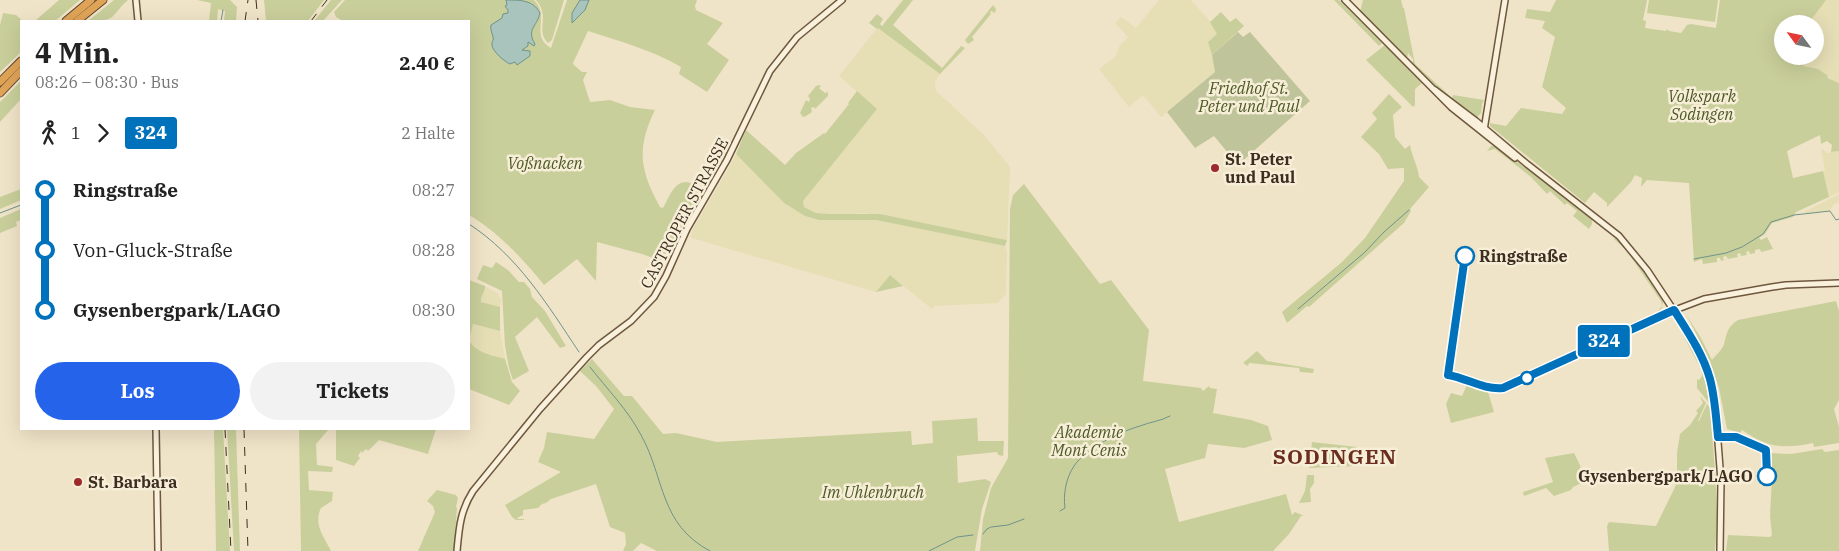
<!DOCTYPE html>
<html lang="de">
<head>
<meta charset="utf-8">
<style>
	body { margin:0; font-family:"IBM Plex Serif",serif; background:#f2f2f2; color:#222; height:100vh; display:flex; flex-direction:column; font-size:19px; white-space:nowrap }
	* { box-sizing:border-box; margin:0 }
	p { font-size:16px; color:#767676 }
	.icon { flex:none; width:28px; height:28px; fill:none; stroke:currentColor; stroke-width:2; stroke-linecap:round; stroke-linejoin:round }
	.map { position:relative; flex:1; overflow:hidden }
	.side { position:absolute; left:20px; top:20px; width:450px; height:410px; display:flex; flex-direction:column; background:#fff; border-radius:0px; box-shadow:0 5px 20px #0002 }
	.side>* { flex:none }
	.badge { padding:0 10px; border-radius:4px; font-size:18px; line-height:32px }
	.needle { width:32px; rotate:303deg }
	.fabs { position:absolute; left:1774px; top:15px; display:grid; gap:10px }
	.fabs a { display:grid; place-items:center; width:50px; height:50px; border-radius:50%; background:#fff; box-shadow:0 5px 20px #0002; font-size:25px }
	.map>.badge { position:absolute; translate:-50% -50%; box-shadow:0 0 0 2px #fff }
	.legs { display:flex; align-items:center; gap:8px; height:55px; padding:0 15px; font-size:16px }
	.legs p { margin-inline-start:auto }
	.head { display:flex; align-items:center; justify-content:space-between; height:85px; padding:0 15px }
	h1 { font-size:28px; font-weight:700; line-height:38px }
	.action { display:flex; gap:10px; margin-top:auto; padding:10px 15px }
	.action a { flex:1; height:58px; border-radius:30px; background:#2563eb; color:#fff; font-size:20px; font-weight:700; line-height:58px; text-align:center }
	.action a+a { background:#f2f2f2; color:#222 }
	ul { padding:0 15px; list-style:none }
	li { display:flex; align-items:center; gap:18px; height:60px; font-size:19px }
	li i { display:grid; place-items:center; width:8px; height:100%; margin:0 6px; background:currentColor }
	li i::after { content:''; width:12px; height:12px; margin:-6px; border:4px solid; border-radius:50%; background:#fff }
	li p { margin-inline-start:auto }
	li:first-child i { background:linear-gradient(#0000 50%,currentColor 0) }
	li:last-child i { background:linear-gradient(currentColor 50%,#0000 0) }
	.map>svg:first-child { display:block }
</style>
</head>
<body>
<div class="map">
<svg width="1839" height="551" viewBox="0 0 1839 551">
	<rect width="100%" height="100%" fill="#f0e4c8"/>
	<g fill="#e6deb5">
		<path d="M1159 0H1191L1214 26 1217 34 1208 42 1212 55 1215 72 1161 117 1143 95 1129 107 1099 69 1116 56 1120 45 1128 37 1115 23 1121 17 1136 28Z"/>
		<path d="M1825 0H1839V83L1812 68 1804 66 1800 56H1815V24H1805Z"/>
		<path d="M878 27 940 74 935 82 936 91 985 136 1010 167 1007 240 864 213 838 215 816 213 802 206 803 201 877 109 839 76Z"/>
		<path d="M1821 148 1827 153 1839 151V192L1829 197 1823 171 1825 170Z"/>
		<path d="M736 154 784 203 805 216 819 220H876L1005 246 1007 252 1006 294 998 303 934 306 932 309 890 275 876 292 692 238 690 237 694 227 727 171Z"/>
		<path d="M1839 194V202L1833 205 1830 211 1808 214 1804 212Z"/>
		<path d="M485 286 497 293 501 299 500 307 480 302V299L486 290Z"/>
		<path d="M473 324 500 331 505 359 480 351 471 345 469 340Z"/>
	</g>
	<g fill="#c9cf9b">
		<path d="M59 0H80L55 21H35Z"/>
		<path d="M114 0H128C109 17 118 21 88 21Z"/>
		<path d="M197 0H230L237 7 236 21H224L225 11 218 9 217 21H209L211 3Z"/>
		<path d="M264 0H324L308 21H266Z"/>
		<path d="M331 0H342L323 21H314Z"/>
		<path d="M345 0H534C551 17 529 35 551 48L567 0H697L695 6 696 10 723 23 707 44 729 60 707 92 679 74 681 67C652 50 619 41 588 31L573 63 574 65 582 72H587L583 80 590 102 610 100 630 107 655 110C636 149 640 170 660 207L663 208C669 198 675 177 691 183L701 195 684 224 667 263 642 254 597 242 596 281 577 259 544 285C524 260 497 231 469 215V21H343L336 17 334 12Z"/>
		<path d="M536 0H564L552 40 548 43C535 30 551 17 536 0Z"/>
		<path d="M903 0H913L893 25 942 68 961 46 965 48 940 74 878 28 877 29 869 23 877 14 883 19 880 24 882 26Z"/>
		<path d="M1334 0H1339L1382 43 1379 46Z"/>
		<path d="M1363 0H1401L1403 8H1404L1415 64 1452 98 1453 95 1484 100 1482 104 1481 113 1476 118 1435 86 1413 64V59L1408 53 1407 58 1360 12Z"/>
		<path d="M1556 0H1647L1643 20 1646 21 1645 28 1666 31 1667 29 1669 31 1681 33 1687 25 1691 24 1716 28 1720 0H1826L1808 24H1782V56H1800L1804 66 1818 69 1827 75 1828 78 1839 83V151L1831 152 1832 145 1827 141 1821 144 1820 135 1787 151 1793 178 1823 171 1829 197 1796 212 1793 217 1772 223 1765 234 1759 238 1761 240 1767 237 1773 249 1761 252 1760 249 1755 250V253L1750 254 1749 251 1746 252 1747 255 1741 256 1740 253 1737 254 1738 257 1728 259 1726 256 1723 257 1724 260 1721 261 1720 258H1717V262L1703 264 1702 259 1694 262 1689 183 1647 180 1641 187 1642 178 1635 175 1631 182 1607 207V203L1594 192 1585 203 1490 126V123L1506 126 1521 108 1562 114 1566 108 1542 87 1555 37 1542 28 1545 21 1525 18 1527 9 1550 12Z"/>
		<path d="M1649 0H1718L1715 22 1647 13Z"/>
		<path d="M993 5 996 9 995 13 991 11 990 13 991 14 972 37 974 40 968 44 965 40Z"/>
		<path d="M1221 12 1230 22 1236 18 1244 26 1212 55 1208 42 1217 34 1210 22Z"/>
		<path d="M3 13 16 15 23 21H21V52L0 72V25Z"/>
		<path d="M1385 45 1422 83 1415 89V105L1413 107 1366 60Z"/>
		<path d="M21 81V99L0 122V102Z"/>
		<path d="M819 85 821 86 819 88 825 93 828 92V96L815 109 814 107 811 108 812 112 806 116 803 117 800 113 806 100 809 102 810 99 808 96 816 86Z"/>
		<path d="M857 91 877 109 803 201 804 207 816 213 829 214H880L1001 239 1007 240 1005 246 876 220H819L805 216 784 203 736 154 746 130 785 165 796 153 824 133 825 134 849 104 848 103Z"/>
		<path d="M1389 94 1402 107 1393 115 1395 137 1405 149 1410 145C1412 157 1418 166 1419 177L1429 187 1410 209 1411 211 1404 223 1309 307 1307 306 1287 323 1282 312 1342 262 1365 238 1404 181V168L1388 169 1379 154 1361 137 1377 119 1372 113Z"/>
		<path d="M1491 146H1497L1533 173 1592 220V224L1589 229 1573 216 1577 211 1567 203 1565 205 1550 191 1547 194 1531 177 1495 149 1487 151Z"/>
		<path d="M1024 184 1100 284 1111 280 1149 330 1143 381 1201 388 1203 391 1209 386 1210 388 1217 389 1213 413 1251 420 1268 426 1272 440 1244 448 1208 444 1205 458 1165 469 1179 522 1286 494 1292 515 1295 512 1304 516H1301L1289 534 1274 550V551H980L983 519 991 488 1008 458 1010 209 1013 195Z"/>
		<path d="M21 189V200L0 209V197Z"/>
		<path d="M21 209V220L16 222 17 226 0 233V218Z"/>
		<path d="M1615 238 1635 257 1663 301 1662 308 1656 314 1662 306 1661 301 1627 251 1614 239Z"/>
		<path d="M496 262 508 270 519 282H524L530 289 532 297 545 311 566 346 560 348 537 317 515 337 529 371 513 380 509 368 505 346 502 291 477 279 483 265 492 268Z"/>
		<path d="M890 275 903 286 876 292Z"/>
		<path d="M469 280 485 286C486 292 480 296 481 302L500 307V331L473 324 469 340C475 353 493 355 505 359L512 382 520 391 509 405 469 389Z"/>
		<path d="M1836 301 1839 311V400L1834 409 1839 427V443L1814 447 1813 443C1783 449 1768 448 1742 430L1740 433 1727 429 1719 388 1710 361 1686 314 1702 340 1712 360C1715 356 1723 349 1724 344 1727 333 1727 327 1738 320Z"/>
		<path d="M1684 334C1698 355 1706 379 1709 403L1697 388V379L1699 380 1702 376V371L1683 335Z"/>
		<path d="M1257 351 1267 361 1314 369 1313 373 1300 372 1299 368 1249 363 1248 366 1243 363Z"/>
		<path d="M592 359 624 396H632L663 434 676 433 717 442 911 431 912 445 933 443 932 421 977 418 978 441H1004L1003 456 998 455 997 452 957 456 958 483 985 479 991 482 982 509 975 551H657L641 543 633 551H623L626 544 625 533 610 527 596 484 551 499 546 503 542 504 538 508 523 510V515L517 518 518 519H524V520H516L512 517 505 505 561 472 538 462 544 448 547 432 594 439 614 409 596 386 580 371Z"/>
		<path d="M1467 385 1488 392 1494 412 1451 423 1446 404 1451 393 1462 396Z"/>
		<path d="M1700 396 1706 403 1698 421H1699L1707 404 1710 407C1713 455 1720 502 1715 551H1609L1607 526 1609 522 1656 526 1675 487 1677 478V453L1680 434 1690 425 1698 413 1696 411 1703 403Z"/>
		<path d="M214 429H223L230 551H216Z"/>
		<path d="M227 429H236L240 551H234Z"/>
		<path d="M299 429H329L316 444 317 465 333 467 332 472 308 471 309 490 333 492 332 501 321 508C313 525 324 536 331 551H301Z"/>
		<path d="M336 429H436L428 454 379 440 368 451 366 449 362 453 361 451 358 456 360 458 354 466 336 460Z"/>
		<path d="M1312 442 1357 447 1355 466 1309 468Z"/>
		<path d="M1822 449 1825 452 1839 450V551H1726L1728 535 1770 537 1772 535 1770 516 1772 477 1768 453 1791 454Z"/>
		<path d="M1574 453 1580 465 1582 483 1573 487 1571 490 1554 496 1546 488 1524 496 1523 492 1553 482 1545 458Z"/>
		<path d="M1307 475H1314V483L1310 489 1311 502 1299 503 1305 491Z"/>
		<path d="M437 490 456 495 458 498 456 507 457 508 454 551H418L435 512 433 506 427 501Z"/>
	</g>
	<path fill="#bfc49a" d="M1238 32 1243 37 1250 32 1310 101 1238 165 1214 136 1195 148 1167 112 1215 72 1212 55Z"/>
	<g fill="#a9c4bc" stroke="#6f938a">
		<path d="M506 0C521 0 533 0 540 13 537 27 526 29 535 44L534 46 528 42V46L522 50 530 51V56L517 65 515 62 510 64C505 62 492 51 492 45 492 37 494 44 493 37 492 32 490 30 491 25L502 18 503 14 508 13V10L505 6 507 5Z"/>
		<path d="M580 0H589L585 10 572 23V13Z"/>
	</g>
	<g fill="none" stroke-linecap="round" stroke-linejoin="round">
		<g stroke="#6f938a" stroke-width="1">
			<path d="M221 21 223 10"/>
			<path d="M0 213 21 205"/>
			<path d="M469 224C518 256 547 304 579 352"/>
			<path d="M1694 259 1726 253 1742 247 1763 234 1771 222 1794 215 1830 211 1836 220 1839 219"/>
			<path d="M1298 309 1364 253 1384 232 1409 210"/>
			<path d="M590 367C607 389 628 410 641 435 665 478 659 524 710 551"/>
			<path d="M1060 511 1065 508C1063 494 1066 478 1074 466 1086 448 1119 432 1140 426 1150 422 1161 421 1170 416"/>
			<path d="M983 534 987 529 991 527 1008 525 1024 519"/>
			<path d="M929 551 957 537 973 535"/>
		</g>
		<defs>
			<g id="secondary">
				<path d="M136 0 138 21"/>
				<path d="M1345 0 1451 107 1515 158"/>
				<path d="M1435 90 1476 121 1527 164 1619 236 1647 270 1694 341 1707 370 1715 403 1721 481 1720 551"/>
				<path d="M1484 130 1505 0"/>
				<path d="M1675 310 1704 299 1772 287 1786 285 1839 283"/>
				<path d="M156 429 158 551"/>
				<path d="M457 551C459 529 460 511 473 491L540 409 587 357 599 345 631 321 654 297 666 276 687 229 727 160 770 71 797 37 842 0"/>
			</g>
			<g id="highway">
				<path d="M66 21 91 0"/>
				<path d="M77 21 103 0"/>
				<path d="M0 82 21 61"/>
				<path d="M0 93 21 71"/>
			</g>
		</defs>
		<use href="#secondary" stroke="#6f573f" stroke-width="8"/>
		<use href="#highway" stroke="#5b4430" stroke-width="9"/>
		<use href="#secondary" stroke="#faf1dc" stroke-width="5"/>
		<use href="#highway" stroke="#e0a458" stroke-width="7"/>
		<g stroke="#3d2e20" stroke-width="1" stroke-dasharray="9 9" stroke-linecap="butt">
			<path d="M256 0 258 21"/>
			<path d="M245 21 248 0"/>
			<path d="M311 21 327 0"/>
			<path d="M225 429 231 551"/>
			<path d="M244 429 248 551"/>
		</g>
	</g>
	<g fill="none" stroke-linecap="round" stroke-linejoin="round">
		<defs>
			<path id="line-1" d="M1465 256 1448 375C1467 378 1483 390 1503 388L1674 310C1688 332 1703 354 1710 379 1715 398 1716 417 1718 437H1736L1766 450 1767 476"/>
		</defs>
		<use href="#line-1" stroke="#fff" stroke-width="11"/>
		<use href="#line-1" stroke="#0072bc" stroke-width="8"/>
	</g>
	<g fill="#9e2a2b" stroke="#f7eed8" stroke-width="2">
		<circle cx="1215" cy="168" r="5"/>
		<circle cx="78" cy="482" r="5"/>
	</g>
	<g fill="#fff" stroke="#0072bc" stroke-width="2.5">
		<circle cx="1465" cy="256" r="9"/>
		<circle cx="1527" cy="378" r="6"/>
		<circle cx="1767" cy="476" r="9"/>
	</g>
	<g text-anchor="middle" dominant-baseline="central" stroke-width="5" stroke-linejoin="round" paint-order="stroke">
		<g font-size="16" font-style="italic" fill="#4d5a26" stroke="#f7eed8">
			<text x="1249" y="88">Friedhof St.<tspan x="1249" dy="18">Peter und Paul</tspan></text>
			<text x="1702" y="96">Volkspark<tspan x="1702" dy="18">Sodingen</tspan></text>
			<text x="545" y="163">Voßnacken</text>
			<text x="1089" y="432">Akademie<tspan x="1089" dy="18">Mont Cenis</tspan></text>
			<text x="873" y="492">Im Uhlenbruch</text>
		</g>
		<g font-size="16" font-weight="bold" fill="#3d2e20" stroke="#f7eed8" text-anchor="start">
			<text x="1225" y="159">St. Peter<tspan x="1225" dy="18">und Paul</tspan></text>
			<text x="88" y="482">St. Barbara</text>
		</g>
		<g font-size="16" fill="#3d2e20" stroke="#f7eed8">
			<text transform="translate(684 213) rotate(-62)">CASTROPER STRASSE</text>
		</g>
		<g font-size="16" font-weight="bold" fill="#3d2e20" stroke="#f7eed8" text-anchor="start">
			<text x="1479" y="256">Ringstraße</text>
			<text x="1753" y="476" text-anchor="end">Gysenbergpark/LAGO</text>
		</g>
		<g font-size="21" font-weight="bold" letter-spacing="1" fill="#6b2e1e" stroke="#f7eed8">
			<text x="1335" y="456">SODINGEN</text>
		</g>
	</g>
</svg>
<div class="fabs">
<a><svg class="needle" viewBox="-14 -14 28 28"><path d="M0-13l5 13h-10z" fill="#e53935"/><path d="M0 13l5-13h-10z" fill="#767676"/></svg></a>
</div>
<b class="badge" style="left:1604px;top:341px;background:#0072bc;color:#fff">324</b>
<section class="side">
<div class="head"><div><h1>4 Min.</h1><p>08:26 – 08:30 · Bus</p></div><b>2.40 €</b></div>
<div class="legs"><svg class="icon" aria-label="walk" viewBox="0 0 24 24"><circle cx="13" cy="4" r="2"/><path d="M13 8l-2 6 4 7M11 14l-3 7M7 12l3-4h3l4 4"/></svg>1<svg class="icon" aria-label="forward" viewBox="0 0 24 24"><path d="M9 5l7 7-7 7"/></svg><b class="badge" style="background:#0072bc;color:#fff">324</b><p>2 Halte</p></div>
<ul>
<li><i style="color:#0072bc"></i><b>Ringstraße</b><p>08:27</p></li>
<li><i style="color:#0072bc"></i><span>Von-Gluck-Straße</span><p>08:28</p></li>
<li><i style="color:#0072bc"></i><b>Gysenbergpark/LAGO</b><p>08:30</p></li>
</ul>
<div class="action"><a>Los</a><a>Tickets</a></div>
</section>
</div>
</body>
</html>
